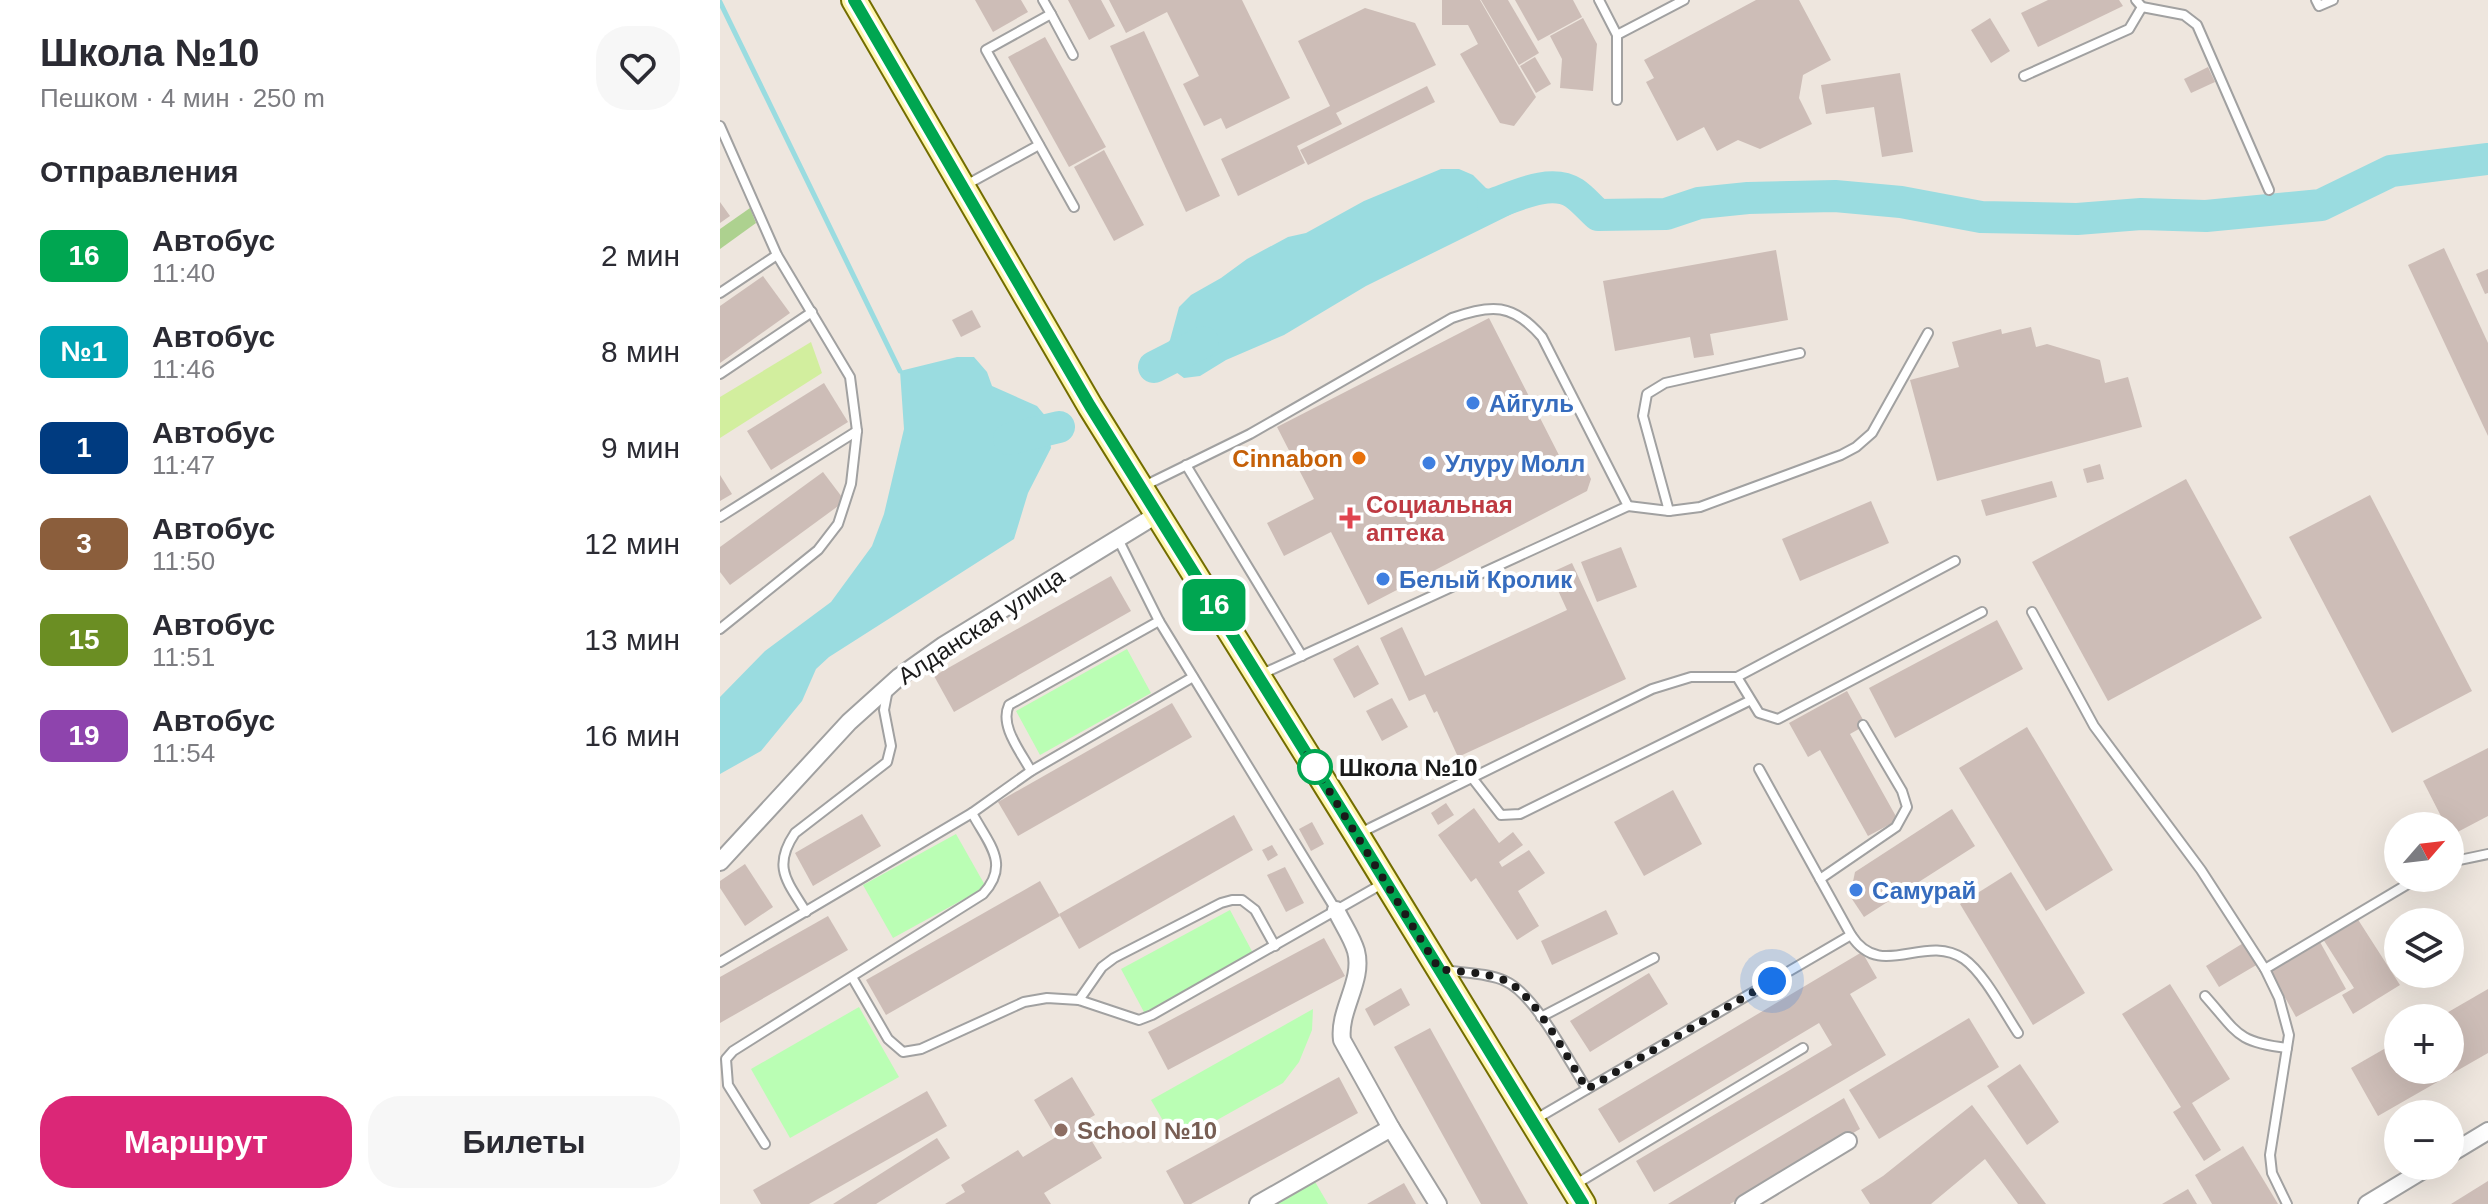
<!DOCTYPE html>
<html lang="ru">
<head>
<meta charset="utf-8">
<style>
	body { margin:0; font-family:Helvetica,sans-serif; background:#f7f7f7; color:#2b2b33; height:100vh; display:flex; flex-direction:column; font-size:30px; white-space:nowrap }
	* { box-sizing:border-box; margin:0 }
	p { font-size:26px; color:#7c7c81 }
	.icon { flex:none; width:44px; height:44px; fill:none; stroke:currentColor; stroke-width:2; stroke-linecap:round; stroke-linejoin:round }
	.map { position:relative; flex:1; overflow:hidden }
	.drawer { display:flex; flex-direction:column; background:#fff; width:720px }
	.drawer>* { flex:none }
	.badge { padding:0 16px; border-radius:12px; font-size:28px; line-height:52px }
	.needle { width:52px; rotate:62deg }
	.buttons { position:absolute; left:1664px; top:812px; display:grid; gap:16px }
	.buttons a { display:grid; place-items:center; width:80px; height:80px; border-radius:50%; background:#fff; box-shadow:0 8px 32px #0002; font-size:40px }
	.you { position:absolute; width:40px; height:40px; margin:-20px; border:6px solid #fff; border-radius:50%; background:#1a73e8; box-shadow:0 0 0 12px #1a73e833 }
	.map>.badge { position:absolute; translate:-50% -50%; box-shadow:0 0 0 4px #fff }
	h2 { padding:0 40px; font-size:30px; line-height:72px }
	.round { display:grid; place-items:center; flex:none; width:84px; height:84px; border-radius:32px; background:#f7f7f7 }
	.summary { display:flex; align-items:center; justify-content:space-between; height:136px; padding:0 40px }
	h1 { font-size:38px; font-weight:600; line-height:60px }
	.cta { display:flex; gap:16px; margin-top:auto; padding:16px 40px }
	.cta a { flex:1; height:92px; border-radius:32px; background:#db2777; color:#fff; font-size:32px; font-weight:600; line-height:92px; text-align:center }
	.cta a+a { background:#f7f7f7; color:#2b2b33 }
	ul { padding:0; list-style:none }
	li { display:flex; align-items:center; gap:24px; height:96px; padding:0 40px }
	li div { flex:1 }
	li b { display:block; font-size:30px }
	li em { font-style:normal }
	li .badge { min-width:88px; font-weight:700; text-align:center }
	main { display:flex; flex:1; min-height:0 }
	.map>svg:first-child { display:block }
</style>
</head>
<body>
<main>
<section class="drawer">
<div class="summary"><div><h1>Школа №10</h1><p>Пешком · 4 мин · 250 m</p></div><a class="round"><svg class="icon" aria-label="heart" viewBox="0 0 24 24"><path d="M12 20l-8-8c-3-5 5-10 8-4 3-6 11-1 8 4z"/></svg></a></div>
<h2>Отправления</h2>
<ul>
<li><span class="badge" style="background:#00a651;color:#fff">16</span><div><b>Автобус</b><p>11:40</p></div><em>2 мин</em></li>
<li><span class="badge" style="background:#00a3b4;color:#fff">№1</span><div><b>Автобус</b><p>11:46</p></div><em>8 мин</em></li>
<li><span class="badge" style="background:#003b80;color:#fff">1</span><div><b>Автобус</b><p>11:47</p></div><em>9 мин</em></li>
<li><span class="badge" style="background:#8b5e3c;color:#fff">3</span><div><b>Автобус</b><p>11:50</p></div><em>12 мин</em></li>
<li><span class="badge" style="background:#6b8e23;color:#fff">15</span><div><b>Автобус</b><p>11:51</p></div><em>13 мин</em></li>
<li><span class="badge" style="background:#8e44ad;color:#fff">19</span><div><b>Автобус</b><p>11:54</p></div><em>16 мин</em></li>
</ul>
<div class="cta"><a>Маршрут</a><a>Билеты</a></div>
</section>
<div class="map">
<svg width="1768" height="1204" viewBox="0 0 1768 1204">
	<rect width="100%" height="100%" fill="#eee6de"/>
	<path fill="#d2ee9e" d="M91 342 102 373 0 438V397Z"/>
	<path fill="#add18f" d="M30 208 36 223 0 249V229Z"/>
	<g fill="#bafeb4">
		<path d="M407 649 431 693 320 755 296 711Z"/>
		<path d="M236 834 266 887 173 938 143 885Z"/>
		<path d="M510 910 534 955 425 1014 401 969Z"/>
		<path d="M139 1007 179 1077 70 1138 31 1069Z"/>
		<path d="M593 1009 592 1030 579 1062 563 1083 456 1143 431 1100Z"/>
		<path d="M594 1180 608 1204H551Z"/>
	</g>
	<g fill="#9adce0">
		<path d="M721 169H739L753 175 766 188 782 193 813 189 812 204 646 286 564 335 506 360 480 376 464 378 437 358 450 340 459 307 471 295 501 278 527 259 568 237 586 233 644 201Z"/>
		<path d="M237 357H254L267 372 272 386 317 406 327 418 331 448 308 493 294 539 109 657 96 669 82 701 41 751 0 774V697L45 651 111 602 152 546 164 514 184 429 180 371Z"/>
	</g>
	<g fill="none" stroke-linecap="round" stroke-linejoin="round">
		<path stroke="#9adce0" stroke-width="5" d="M0 2 180 371"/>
		<g stroke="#9adce0" stroke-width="32">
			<path d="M773 204C796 196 831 178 854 193 863 199 870 208 878 215L946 214 979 203 1028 198 1115 196 1181 202 1261 217 1357 219 1421 214 1486 216 1601 205 1671 171 1768 159"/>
			<path d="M434 367 483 342"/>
			<path d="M289 439 339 427"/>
		</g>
	</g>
	<g fill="#cdbdb7">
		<path d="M255 0H301L308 12 273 32Z"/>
		<path d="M348 0H381L395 26 369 40Z"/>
		<path d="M389 0H522L570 98 506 129 501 118 484 126 463 84 479 76 447 12 406 33Z"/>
		<path d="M722 0H760L816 97 794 126 780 123 740 54 758 44 748 25H722Z"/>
		<path d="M761 0H788L819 53 799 65Z"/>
		<path d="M795 0H853L862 17 818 41Z"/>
		<path d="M1036 0H1079L1111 60 1083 75 1079 98 1092 124 1040 149 1018 140 997 151 984 127 957 141 926 82 934 78 924 60Z"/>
		<path d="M1328 0H1399L1403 6 1318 47 1301 13Z"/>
		<path d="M645 8 695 23 716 65 616 113 622 124 577 146 585 163 518 196 501 159 610 106 578 41Z"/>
		<path d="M863 18 877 44 873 91 840 88 842 59 830 36Z"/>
		<path d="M1270 18 1290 51 1271 63 1251 30Z"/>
		<path d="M424 31 500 196 466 212 390 46Z"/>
		<path d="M325 37 386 147 349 167 288 57Z"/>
		<path d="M815 57 831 84 816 93 800 66Z"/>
		<path d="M1488 67 1495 82 1471 93 1464 79Z"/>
		<path d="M1180 73 1193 152 1162 157 1154 107 1106 114 1101 85Z"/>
		<path d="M707 86 715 102 588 165 580 150Z"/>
		<path d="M384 150 424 225 394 241 354 167Z"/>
		<path d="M0 202 10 216 0 223Z"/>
		<path d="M1724 248 1768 343V436L1688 265Z"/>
		<path d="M1056 250 1068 320 990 334 994 355 974 358 970 337 895 351 883 281Z"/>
		<path d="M1768 269V293L1765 294 1756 274Z"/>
		<path d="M43 276 70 313 0 363V306Z"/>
		<path d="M252 310 261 327 241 337 232 320Z"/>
		<path d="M769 318 845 467 861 459 871 479 867 491 648 605 611 532 564 556 547 523 594 499 557 427Z"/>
		<path d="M1311 327 1316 347 1327 344 1380 360 1385 383 1408 377 1422 427 1217 481 1190 380 1239 367 1232 342 1281 329 1282 334Z"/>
		<path d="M104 383 128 422 51 470 27 431Z"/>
		<path d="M1380 464 1384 479 1367 483 1363 469Z"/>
		<path d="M103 472 125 501 10 585 0 572V547Z"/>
		<path d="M0 475 12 494 0 501Z"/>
		<path d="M1466 479 1542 618 1388 701 1312 562Z"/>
		<path d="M1332 481 1337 497 1266 516 1261 500Z"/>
		<path d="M1650 495 1752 691 1672 733 1569 537Z"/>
		<path d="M1151 501 1169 543 1080 581 1062 539Z"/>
		<path d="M901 547 917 587 877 602 861 562Z"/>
		<path d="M852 563 906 679 738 757 717 711 714 713 705 694 689 701 660 638 682 627 705 676 847 610 830 573Z"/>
		<path d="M391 576 411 611 234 712 214 676Z"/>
		<path d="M1277 620 1303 669 1175 738 1149 688Z"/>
		<path d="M638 645 659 684 634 698 613 659Z"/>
		<path d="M1127 691 1146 725 1130 734 1178 820 1148 836 1100 750 1088 757 1069 723Z"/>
		<path d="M672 698 688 727 662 741 646 711Z"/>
		<path d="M452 703 472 737 298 836 278 802Z"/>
		<path d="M1307 727 1393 870 1326 911 1239 768Z"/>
		<path d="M1768 748V816L1730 836V826H1726L1703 781Z"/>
		<path d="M953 790 982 844 924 876 894 822Z"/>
		<path d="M726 803 734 815 718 825 711 813Z"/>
		<path d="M754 808 779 843 793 832 803 845 779 862 782 867 809 850 825 873 798 891 819 926 797 940 756 878 751 882 718 835Z"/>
		<path d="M1232 809 1255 846 1144 917 1130 896 1135 872Z"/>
		<path d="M142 814 161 846 93 886 75 853Z"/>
		<path d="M514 815 533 850 359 949 339 914Z"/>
		<path d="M592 822 604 844 591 851 579 829Z"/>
		<path d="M552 845 558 855 548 861 542 850Z"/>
		<path d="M25 864 53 907 25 926 0 888V881Z"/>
		<path d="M565 867 584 903 566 912 547 875Z"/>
		<path d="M1291 872 1365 993 1313 1025 1240 904Z"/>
		<path d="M320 881 340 916 166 1015 146 980Z"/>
		<path d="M886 910 898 934 832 965 821 941Z"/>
		<path d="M108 916 128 950 0 1023V977Z"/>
		<path d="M1637 918 1680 985 1633 1014 1622 995 1634 988 1603 939Z"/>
		<path d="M604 938 625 976 448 1070 428 1032Z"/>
		<path d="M1525 942 1538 964 1499 987 1486 966Z"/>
		<path d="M1600 942 1626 989 1576 1017 1550 971Z"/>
		<path d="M1142 952 1157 978 1130 994 1166 1055 934 1192 916 1161 1112 1045 1099 1023 899 1143 878 1109Z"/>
		<path d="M929 973 948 1004 870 1052 850 1021Z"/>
		<path d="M1450 984 1510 1079 1472 1103 1501 1150 1484 1161 1453 1112 1461 1107 1402 1014Z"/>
		<path d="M681 988 690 1005 654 1026 645 1009Z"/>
		<path d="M1768 989V1053L1658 1116 1631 1068 1678 1041V1070H1730V1018H1718Z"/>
		<path d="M1249 1018 1279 1067 1159 1139 1129 1090Z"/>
		<path d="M710 1028 808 1204H761L674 1047Z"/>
		<path d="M1300 1064 1339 1122 1307 1145 1267 1086Z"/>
		<path d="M352 1077 375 1115 361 1123 382 1158 324 1193 331 1204H225L245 1192 241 1185 298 1150 303 1157 336 1137 314 1100Z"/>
		<path d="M619 1077 638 1113 471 1204H464L446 1171Z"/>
		<path d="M207 1091 227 1126 89 1204H41L33 1190Z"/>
		<path d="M1124 1098 1140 1129 1010 1204H948Z"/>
		<path d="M1252 1105 1326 1204H1298L1265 1159 1211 1204H1150L1141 1190 1163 1176Z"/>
		<path d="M217 1138 230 1158 156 1204H113Z"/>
		<path d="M1523 1146 1558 1204H1492L1475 1175Z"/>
		<path d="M1768 1181V1204H1731Z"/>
		<path d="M684 1183 696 1204H647Z"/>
		<path d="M1468 1189 1477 1204H1442Z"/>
	</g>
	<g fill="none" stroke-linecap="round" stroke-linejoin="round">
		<defs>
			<g id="lane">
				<path d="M323 0 331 14 266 50 354 207"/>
				<path d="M879 0 897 35 964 0"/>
				<path d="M1596 0 1599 6 1613 0"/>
				<path d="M1422 7 1464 15 1477 25 1549 190"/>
				<path d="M331 14 353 55"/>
				<path d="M897 35V100"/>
				<path d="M1304 76 1409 29 1422 7 1416 0"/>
				<path d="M0 126 57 255 130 377 137 431 131 484 118 524 98 550 0 629"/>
				<path d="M246 185 319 145"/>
				<path d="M0 293 57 255"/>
				<path d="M0 374 92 312"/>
				<path d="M466 465 582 656"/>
				<path d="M422 487 530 434 732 318C771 304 793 303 822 337L908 506 542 674"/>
				<path d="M908 506 949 511 923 416 927 394 945 383 1080 353"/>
				<path d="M949 511 980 507 1121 455 1136 447 1152 433 1208 333"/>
				<path d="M0 517 137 431"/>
				<path d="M398 539 439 621 616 910"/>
				<path d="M1312 612 1374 726 1481 870 1545 969 1559 998 1569 1035 1550 1155 1552 1173 1567 1204"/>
				<path d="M1017 677 1039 713 1058 719 1262 612"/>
				<path d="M311 771C301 752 279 726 289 705L439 621"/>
				<path d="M753 779 781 815 800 814 1029 701"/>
				<path d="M638 834 932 689 971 677H1017L1235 561"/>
				<path d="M1730 862 1768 854"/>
				<path d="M1100 879 1176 827 1187 807 1182 791 1143 725"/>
				<path d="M86 912C67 881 52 867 75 833L167 762 171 746 164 710 168 689"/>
				<path d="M1131 935C1161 982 1204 932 1244 959 1264 973 1284 1012 1298 1033"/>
				<path d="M0 962 252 813"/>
				<path d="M1545 969 1698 878"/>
				<path d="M724 970C743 973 768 973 785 981 815 994 848 1060 867 1089"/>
				<path d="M132 977 168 1039 183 1052 201 1049 304 1002 327 998 359 1000 419 1020 432 1015 662 884"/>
				<path d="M1485 996C1518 1033 1516 1042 1567 1048"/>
				<path d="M359 1000 382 967 394 958 501 903 512 900H522L535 910 555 946"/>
				<path d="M821 1017 934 958"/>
				<path d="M816 1119 1131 935 1039 769"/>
				<path d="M45 1144 8 1085 6 1059 13 1051 263 894C291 864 268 843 252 813L311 771 473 677"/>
				<path d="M856 1184 1083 1048"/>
			</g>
			<g id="street">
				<path d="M0 862 129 722 179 677 224 645 438 514"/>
				<path d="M616 910C622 923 632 937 636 951 644 981 618 1010 622 1040L671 1128 718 1204"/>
				<path d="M1730 1154 1768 1131"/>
				<path d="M538 1204 671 1128"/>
				<path d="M1024 1204 1128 1141"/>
				<path d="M1647 1204 1710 1166"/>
			</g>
			<path id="secondary" d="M134 0 370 406 637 835 863 1204"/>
		</defs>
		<use href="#lane" stroke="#a1a1a1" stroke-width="12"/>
		<use href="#street" stroke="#a1a1a1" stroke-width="20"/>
		<use href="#secondary" stroke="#736d00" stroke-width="28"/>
		<use href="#lane" stroke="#fff" stroke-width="8"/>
		<use href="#street" stroke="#fff" stroke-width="16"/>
		<use href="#secondary" stroke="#fff6ab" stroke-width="24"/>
	</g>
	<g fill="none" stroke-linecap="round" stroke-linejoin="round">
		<defs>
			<path id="line" d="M134 0 370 406 637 835 863 1204"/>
		</defs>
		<use href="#line" stroke="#fff" stroke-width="18"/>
		<use href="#line" stroke="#00a651" stroke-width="12"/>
		<path stroke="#1a1a1a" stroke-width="8" stroke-dasharray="0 14.4" d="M595 767 587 755 719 969C739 972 767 972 786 981 816 995 848 1060 867 1089L1052 981"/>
	</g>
	<g fill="#3f7fe0" stroke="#fff" stroke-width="3">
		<circle cx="753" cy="403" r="8"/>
		<circle cx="709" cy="463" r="8"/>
		<circle cx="663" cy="579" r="8"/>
		<circle cx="1136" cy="890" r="8"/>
	</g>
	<circle fill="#e8710a" stroke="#fff" stroke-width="3" cx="639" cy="458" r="8"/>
	<path fill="#e0444e" stroke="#fff" stroke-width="3" d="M626 506h8v8h8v8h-8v8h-8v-8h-8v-8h8z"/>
	<circle fill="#fff" stroke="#00a651" stroke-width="4" cx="595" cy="767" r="16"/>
	<circle fill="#8d6e63" stroke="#fff" stroke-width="3" cx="341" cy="1130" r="8"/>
	<g text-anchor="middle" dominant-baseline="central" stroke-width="8" stroke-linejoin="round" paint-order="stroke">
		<g font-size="24" font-weight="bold" fill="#366cbe" stroke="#fff" text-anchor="start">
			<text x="769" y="403">Айгуль</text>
			<text x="725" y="463">Улуру Молл</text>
			<text x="679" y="579">Белый Кролик</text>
			<text x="1152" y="890">Самурай</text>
		</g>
		<g font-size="24" font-weight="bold" fill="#c56008" stroke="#fff" text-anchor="end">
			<text x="623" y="458">Cinnabon</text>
		</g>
		<g font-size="24" font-weight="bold" fill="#be3a42" stroke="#fff" text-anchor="start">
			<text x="646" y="504">Социальная<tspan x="646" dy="28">аптека</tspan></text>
		</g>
		<g font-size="24" fill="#1a1a1a" stroke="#fff">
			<text transform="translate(261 626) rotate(-33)">Алданская улица</text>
		</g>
		<g font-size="24" font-weight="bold" fill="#1a1a1a" stroke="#fff" text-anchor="start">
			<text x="619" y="767">Школа №10</text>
		</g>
		<g font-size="24" font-weight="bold" fill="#785e54" stroke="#fff" text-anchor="start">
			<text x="357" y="1130">School №10</text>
		</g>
	</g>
</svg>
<div class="buttons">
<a><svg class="needle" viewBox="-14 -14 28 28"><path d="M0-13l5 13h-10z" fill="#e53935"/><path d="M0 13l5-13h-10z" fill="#7c7c81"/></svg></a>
<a><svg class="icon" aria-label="layers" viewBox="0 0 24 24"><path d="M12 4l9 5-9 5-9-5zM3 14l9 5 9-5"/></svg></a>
<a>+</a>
<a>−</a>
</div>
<div class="you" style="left:1052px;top:981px"></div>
<b class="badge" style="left:494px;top:605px;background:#00a651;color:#fff">16</b>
</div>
</main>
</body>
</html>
